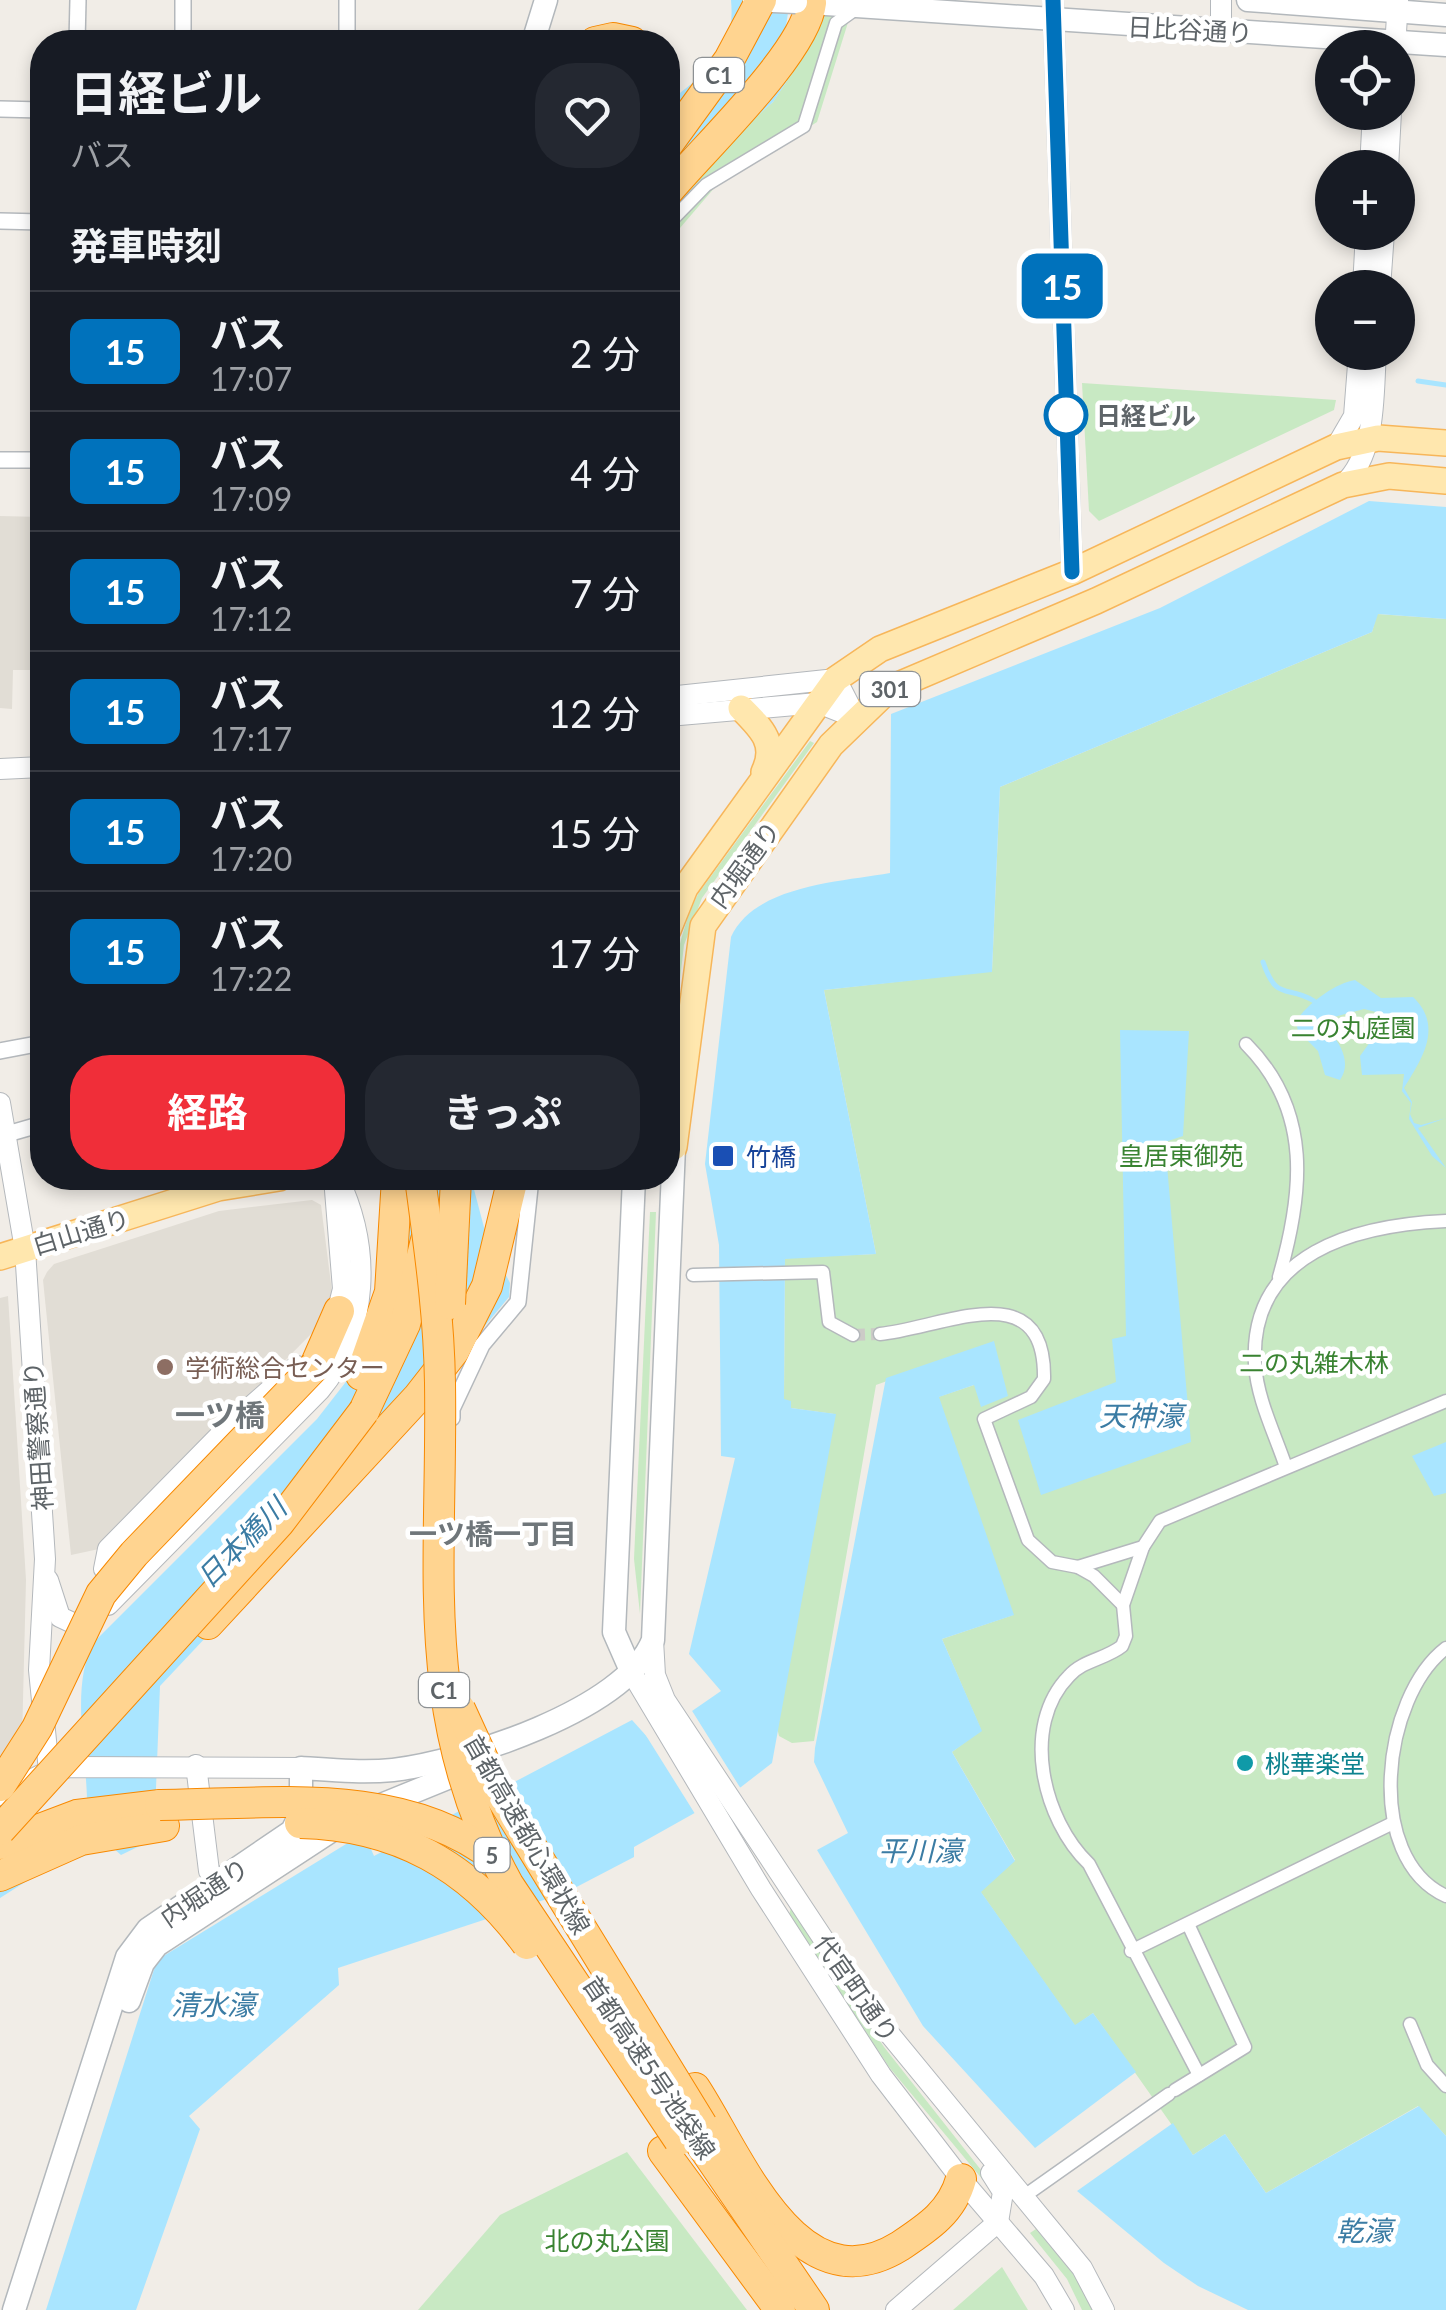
<!DOCTYPE html>
<html lang="ja">
<head>
<meta charset="utf-8">
<style>
	body { margin:0; font-family:Lato,"Noto Sans JP",sans-serif; background:#242831; color:#f1f3f6; height:100vh; display:flex; flex-direction:column; font-size:38px; white-space:nowrap }
	* { box-sizing:border-box; margin:0 }
	p { font-size:32px; color:#9ea1a6 }
	.icon { flex:none; width:55px; height:55px; fill:none; stroke:currentColor; stroke-width:2; stroke-linecap:round; stroke-linejoin:round }
	.map { position:relative; flex:1; overflow:hidden }
	.details { position:absolute; left:30px; top:30px; width:650px; height:1160px; display:flex; flex-direction:column; background:#171b24; border-radius:40px; box-shadow:0 5px 15px #0003 }
	.details>* { flex:none }
	.badge { padding:0 20px; border-radius:15px; font-size:35px; line-height:65px }
	.controls { position:absolute; left:1315px; top:30px; display:grid; gap:20px }
	.controls a { display:grid; place-items:center; width:100px; height:100px; border-radius:50%; background:#171b24; box-shadow:0 5px 15px #0003; font-size:50px }
	.map>.badge { position:absolute; translate:-50% -50%; box-shadow:0 0 0 5px #fff }
	h2 { padding:0 40px; font-size:38px; line-height:90px }
	.round { display:grid; place-items:center; flex:none; width:105px; height:105px; border-radius:40px; background:#242831 }
	.head { display:flex; align-items:center; justify-content:space-between; height:170px; padding:0 40px }
	h1 { font-size:48px; font-weight:700; line-height:75px }
	.cta { display:flex; gap:20px; margin-top:auto; padding:20px 40px }
	.cta a { flex:1; height:115px; border-radius:40px; background:#f02e39; color:#fff; font-size:40px; font-weight:700; line-height:115px; text-align:center }
	.cta a+a { background:#242831; color:#f1f3f6 }
	ul { padding:0; list-style:none }
	li { display:flex; align-items:center; gap:30px; height:120px; padding:0 40px; border-top:2px solid #363941 }
	li div { flex:1 }
	li b { display:block; font-size:38px }
	li em { font-style:normal }
	li .badge { min-width:110px; font-weight:700; text-align:center }
	.map>svg:first-child { display:block }
</style>
</head>
<body>
<div class="map">
<svg width="1446" height="2310" viewBox="0 0 1446 2310">
	<rect width="100%" height="100%" fill="#f1ede7"/>
	<g fill="#e1ddd5">
		<path d="M0 516 42 517V670H13L12 709 0 708Z"/>
		<path d="M312 1200 321 1205 332 1292 317 1328 99 1549 71 1555 43 1280 47 1272 54 1264 219 1211Z"/>
		<path d="M8 1296 26 1580 22 1740 0 1769V1298Z"/>
	</g>
	<g fill="#c8e9c3">
		<path d="M821 0H855L817 122 716 186 668 242V210L716 153 773 102 787 81V54Z"/>
		<path d="M1082 383 1336 400 1334 410 1099 521 1089 511Z"/>
		<path d="M1377 614 1446 619V2136L1418 2106 1266 2193 1225 2134 1193 2155 1093 2013 1075 2026 980 1891 1015 1860 952 1752 981 1730 942 1639 1013 1615 938 1397 974 1385 994 1342 876 1385 814 1741 792 1743 779 1736 775 1719 834 1414 791 1408 784 1400 785 1258 876 1254 824 990 992 971 1000 787 1372 632Z"/>
		<path d="M810 741 814 743 702 898 684 945 668 1082C667 1020 670 951 698 894Z"/>
		<path d="M650 1212H656L640 1614 634 1559Z"/>
		<path d="M791 1908 884 2047 996 2189 993 2192 889 2067 789 1915Z"/>
		<path d="M627 2152 747 2310H418L500 2215Z"/>
		<path d="M1036 2229 1074 2275 1093 2310H1082L1067 2279 1030 2233Z"/>
		<path d="M1002 2267 1028 2310H953Z"/>
	</g>
	<g fill="#a9e5ff">
		<path d="M731 0H790L786 26 787 81 773 102 716 153 668 210V103C708 69 736 57 731 0Z"/>
		<path d="M1369 501 1446 507V619L1378 614 1372 632 1000 787 992 972 824 990 876 1254 785 1259 784 1399 791 1401V1408L836 1414 772 1763 741 1787 634 1847V1857L565 1893 338 1968 339 1985 189 2116 200 2129 136 2310H46L157 1960 364 1833 374 1856 632 1720 650 1740 721 1691 689 1654 735 1458 721 1456 719 1245 705 1164 731 937C755 885 840 882 890 873L891 714 1160 608Z"/>
		<path d="M1355 980 1381 998 1413 997C1446 1028 1418 1064 1404 1088L1412 1102 1410 1114 1414 1123 1421 1125 1446 1118 1418 1128 1446 1168 1432 1156 1409 1119 1411 1103 1402 1091 1404 1074 1362 1075 1360 1056 1378 1031 1376 1012 1364 1009 1334 1017 1332 1034C1342 1047 1351 1064 1340 1080L1325 1075 1318 1051 1298 1031 1296 1022C1306 1004 1336 983 1355 980Z"/>
		<path d="M1120 1030 1189 1031 1183 1136 1165 1142 1191 1442 1041 1495 1018 1420 1116 1382 1112 1339 1126 1336Z"/>
		<path d="M390 1178H471L486 1235 510 1283 509 1297 371 1462 160 1686 154 1839 121 1855 111 1846 41 1872 0 1898V1840L87 1799C86 1752 70 1681 95 1641L317 1419 359 1365 380 1314Z"/>
		<path d="M994 1341 1008 1396 981 1407 974 1385 939 1397 1014 1615 942 1639 982 1731 952 1752 1015 1861 981 1892 1075 2025 1093 2013 1136 2072 1035 2148 923 2026 817 1850 848 1833 814 1762 815 1748 886 1378Z"/>
		<path d="M1446 1442V1493L1434 1496 1412 1456Z"/>
		<path d="M1419 2106 1446 2136V2310H1248L1198 2286 1164 2263 1077 2191 1173 2123 1193 2155 1225 2134 1266 2193Z"/>
	</g>
	<path fill="#f1ede7" d="M689 1706 741 1789 697 1817 635 1718 650 1734Z"/>
	<g fill="none" stroke-linecap="round" stroke-linejoin="round">
		<g stroke="#a9e5ff" stroke-width="5">
			<path d="M1418 381 1446 385"/>
			<path d="M1263 962C1277 1003 1287 984 1314 1001"/>
		</g>
		<path stroke="#cccbc7" stroke-width="12" stroke-dasharray="12 6" stroke-linecap="butt" d="M853 1335 880 1334"/>
		<defs>
			<g id="pedestrian">
				<path d="M668 224 706 185 804 126 836 23 857 8"/>
				<path d="M1246 1044C1313 1111 1303 1194 1279 1277"/>
				<path d="M693 1275 823 1272 829 1322 853 1335"/>
				<path d="M880 1334C943 1328 1046 1272 1044 1379L1031 1397 984 1419 1028 1540 1052 1562 1078 1567 1094 1576 1123 1605"/>
				<path d="M1286 1467C1275 1434 1257 1399 1255 1364 1249 1252 1357 1225 1446 1221"/>
				<path d="M1143 1547 1123 1605 1126 1636 1122 1646C1106 1659 1083 1660 1069 1676 1020 1726 1043 1820 1089 1864L1199 2075"/>
				<path d="M1078 1567 1143 1547 1160 1521 1446 1401"/>
				<path d="M1446 1648C1382 1697 1363 1858 1446 1896"/>
				<path d="M1131 1951 1393 1823"/>
				<path d="M1410 2024 1427 2065 1446 2086"/>
				<path d="M1175 2090 1245 2047 1188 1924"/>
				<path d="M1023 2197 1169 2094"/>
			</g>
			<g id="minor">
				<path d="M77 42 78 0"/>
				<path d="M183 42V0"/>
				<path d="M347 42V0"/>
				<path d="M0 109 42 110"/>
				<path d="M0 221 42 222"/>
				<path d="M0 460H42"/>
				<path d="M0 1051 42 1043"/>
				<path d="M0 1136 42 1124"/>
				<path d="M452 1418V1409L482 1345 518 1302 531 1178"/>
			</g>
			<g id="tertiary">
				<path d="M1053 0 1072 572"/>
				<path d="M1221 0V30"/>
				<path d="M1395 48 1398 0"/>
				<path d="M1370 168 1373 112"/>
				<path d="M1388 168 1391 112"/>
				<path d="M1363 288 1366 232"/>
				<path d="M1380 288 1384 232"/>
				<path d="M1336 447 1354 416 1359 352"/>
				<path d="M1343 485C1377 454 1373 394 1376 352"/>
				<path d="M668 697 836 679 856 718"/>
				<path d="M668 716 818 703 856 718"/>
				<path d="M0 769 42 767"/>
				<path d="M0 1103 25 1249 45 1559 39 1670 49 1771"/>
				<path d="M334 1178 343 1289 335 1321"/>
				<path d="M48 1580 60 1617 77 1625 91 1622"/>
				<path d="M117 1585 104 1569 108 1549 231 1424 297 1366"/>
				<path d="M108 1605 320 1390C370 1329 371 1247 338 1178"/>
				<path d="M653 1640 655 1675 665 1700 873 2014 1082 2268 1104 2310"/>
				<path d="M632 1673 761 1889 881 2075 961 2179 1044 2276 1064 2310"/>
				<path d="M196 1765 209 1871 217 1883"/>
				<path d="M0 1795 49 1771 71 1767 301 1768"/>
				<path d="M896 2310 998 2222 1003 2192 991 2173"/>
			</g>
			<g id="secondary">
				<path d="M1248 0 1446 15"/>
				<path d="M796 2 1446 45"/>
				<path d="M533 42 546 0"/>
				<path d="M632 1673 614 1632 634 1178"/>
				<path d="M369 1810 477 1766"/>
				<path d="M129 2001 143 1963 157 1945 340 1825"/>
				<path d="M14 2310 127 1957 148 1929 292 1831 301 1813V1768C331 1770 362 1773 393 1770 462 1762 626 1710 653 1640L674 1147"/>
			</g>
			<g id="primary">
				<path d="M741 708C761 728 778 744 764 772"/>
				<path d="M668 930 685 888 836 679 880 649 1072 572 1336 447 1378 438 1446 443"/>
				<path d="M668 1147H674L703 926 831 745 889 689 1096 601 1343 485 1389 476 1446 481"/>
				<path d="M0 1257 218 1188 279 1178"/>
			</g>
			<g id="motorway">
				<path d="M595 42 613 38 632 42"/>
				<path d="M668 191C703 149 805 53 811 3"/>
				<path d="M315 1366 339 1311"/>
				<path d="M361 1375 390 1292 397 1178"/>
				<path d="M364 1411 405 1324 426 1240"/>
				<path d="M208 1624 418 1397 454 1351 487 1286 513 1178"/>
				<path d="M0 1844 77 1815 160 1805"/>
				<path d="M0 1876 81 1840 164 1826"/>
				<path d="M695 2088C739 2155 797 2310 900 2246 927 2228 952 2212 961 2179"/>
				<path d="M692 2131 814 2310"/>
				<path d="M663 2151 780 2310"/>
			</g>
		</defs>
		<use href="#pedestrian" stroke="#b4b8bc" stroke-width="15"/>
		<use href="#minor" stroke="#b4b8bc" stroke-width="18"/>
		<use href="#tertiary" stroke="#b4b8bc" stroke-width="22"/>
		<use href="#secondary" stroke="#b3b8bc" stroke-width="25"/>
		<use href="#primary" stroke="#f7b65a" stroke-width="28"/>
		<use href="#motorway" stroke="#f88900" stroke-width="32"/>
		<use href="#pedestrian" stroke="#fff" stroke-width="12"/>
		<use href="#minor" stroke="#fff" stroke-width="15"/>
		<use href="#tertiary" stroke="#fff" stroke-width="20"/>
		<use href="#secondary" stroke="#fff" stroke-width="22"/>
		<use href="#primary" stroke="#ffe7ae" stroke-width="25"/>
		<use href="#motorway" stroke="#ffd490" stroke-width="30"/>
		<defs>
			<path id="secondary-bridge" d="M754 0 796 2"/>
			<g id="motorway-bridge">
				<path d="M668 144 729 60 761 0"/>
				<path d="M420 1178C429 1246 439 1314 440 1383 443 1567 416 1715 508 1884L679 2140"/>
				<path d="M450 1304 456 1178"/>
				<path d="M460 1709 499 1794 702 2125"/>
				<path d="M0 1786 37 1728 101 1594 134 1554 315 1366"/>
				<path d="M160 1805C270 1804 402 1785 495 1858"/>
				<path d="M300 1823C397 1825 470 1866 527 1944"/>
				<path d="M0 1830 279 1523 364 1411"/>
			</g>
		</defs>
		<use href="#secondary-bridge" stroke="#b3b8bc" stroke-width="25" stroke-linecap="butt"/>
		<use href="#motorway-bridge" stroke="#f88900" stroke-width="32" stroke-linecap="butt"/>
		<use href="#secondary-bridge" stroke="#fff" stroke-width="22"/>
		<use href="#motorway-bridge" stroke="#ffd490" stroke-width="30"/>
	</g>
	<g fill="none" stroke-linecap="round" stroke-linejoin="round">
		<defs>
			<path id="line" d="M1053 0 1072 572"/>
		</defs>
		<use href="#line" stroke="#fff" stroke-width="22"/>
		<use href="#line" stroke="#0072bc" stroke-width="15"/>
	</g>
	<circle fill="#fff" stroke="#0072bc" stroke-width="5" cx="1066" cy="415" r="20"/>
	<rect fill="#1a4fb4" stroke="#fff" stroke-width="4" x="711" y="1144" width="24" height="24" rx="5"/>
	<circle fill="#8d6e63" stroke="#fff" stroke-width="4" cx="165" cy="1367" r="10"/>
	<circle fill="#0f9aa8" stroke="#fff" stroke-width="4" cx="1245" cy="1763" r="10"/>
	<g text-anchor="middle" dominant-baseline="central" stroke-width="9" stroke-linejoin="round" paint-order="stroke">
		<g fill="#fff" stroke="#8e9295" stroke-width="2.5">
			<rect x="694" y="58" width="50" height="34" rx="8"/>
			<rect x="860" y="672" width="60" height="34" rx="8"/>
			<rect x="419" y="1673" width="50" height="34" rx="8"/>
			<rect x="474.5" y="1838" width="35" height="34" rx="8"/>
		</g>
		<g font-size="22" font-weight="bold" fill="#5e6468">
			<text x="719" y="75">C1</text>
			<text x="890" y="689">301</text>
			<text x="444" y="1690">C1</text>
			<text x="492" y="1855">5</text>
		</g>
		<g font-size="25" fill="#5e6468" stroke="#fff">
			<text transform="translate(1190 29) rotate(3)">日比谷通り</text>
			<text transform="translate(744 864) rotate(-54)">内堀通り</text>
			<text transform="translate(81 1231) rotate(-17)">白山通り</text>
			<text transform="translate(37 1436) rotate(-94)">神田警察通り</text>
			<text transform="translate(528 1834) rotate(60)">首都高速都心環状線</text>
			<text transform="translate(204 1892) rotate(-34)">内堀通り</text>
			<text transform="translate(857 1988) rotate(55)">代官町通り</text>
			<text transform="translate(650 2067) rotate(56)">首都高速5号池袋線</text>
		</g>
		<g font-size="25" font-weight="bold" fill="#5e6468" stroke="#fff" text-anchor="start">
			<text x="1096" y="415">日経ビル</text>
		</g>
		<g font-size="25" fill="#398331" stroke="#fff">
			<text x="1353" y="1027">二の丸庭園</text>
			<text x="1181" y="1155">皇居東御苑</text>
			<text x="1314" y="1362">二の丸雑木林</text>
			<text x="607" y="2240">北の丸公園</text>
		</g>
		<g font-size="25" fill="#164399" stroke="#fff" text-anchor="start">
			<text x="746" y="1156">竹橋</text>
		</g>
		<g font-size="25" fill="#785e54" stroke="#fff" text-anchor="start">
			<text x="185" y="1367">学術総合センター</text>
		</g>
		<g font-size="25" fill="#0d838f" stroke="#fff" text-anchor="start">
			<text x="1265" y="1763">桃華楽堂</text>
		</g>
		<g font-size="28" font-style="italic" fill="#3b7ca4" stroke="#fff">
			<text x="1141" y="1415">天神濠</text>
			<text transform="translate(241 1542) rotate(-45)">日本橋川</text>
			<text x="920" y="1850">平川濠</text>
			<text x="213" y="2004">清水濠</text>
			<text x="1364" y="2230">乾濠</text>
		</g>
		<g font-size="28" font-weight="bold" fill="#6f767a" stroke="#fff">
			<text x="493" y="1533">一ツ橋一丁目</text>
		</g>
		<g font-size="30" font-weight="bold" fill="#6f767a" stroke="#fff">
			<text x="220" y="1414">一ツ橋</text>
		</g>
	</g>
</svg>
<div class="controls">
<a><svg class="icon" aria-label="locate" viewBox="0 0 24 24"><circle cx="12" cy="12" r="6"/><path d="M12 2v4M12 18v4M2 12h4M18 12h4"/></svg></a>
<a>+</a>
<a>−</a>
</div>
<b class="badge" style="left:1062px;top:286px;background:#0072bc;color:#fff">15</b>
<section class="details">
<div class="head"><div><h1>日経ビル</h1><p>バス</p></div><a class="round"><svg class="icon" aria-label="heart" viewBox="0 0 24 24"><path d="M12 20l-8-8c-3-5 5-10 8-4 3-6 11-1 8 4z"/></svg></a></div>
<h2>発車時刻</h2>
<ul>
<li><span class="badge" style="background:#0072bc;color:#fff">15</span><div><b>バス</b><p>17:07</p></div><em>2 分</em></li>
<li><span class="badge" style="background:#0072bc;color:#fff">15</span><div><b>バス</b><p>17:09</p></div><em>4 分</em></li>
<li><span class="badge" style="background:#0072bc;color:#fff">15</span><div><b>バス</b><p>17:12</p></div><em>7 分</em></li>
<li><span class="badge" style="background:#0072bc;color:#fff">15</span><div><b>バス</b><p>17:17</p></div><em>12 分</em></li>
<li><span class="badge" style="background:#0072bc;color:#fff">15</span><div><b>バス</b><p>17:20</p></div><em>15 分</em></li>
<li><span class="badge" style="background:#0072bc;color:#fff">15</span><div><b>バス</b><p>17:22</p></div><em>17 分</em></li>
</ul>
<div class="cta"><a>経路</a><a>きっぷ</a></div>
</section>
</div>
</body>
</html>
